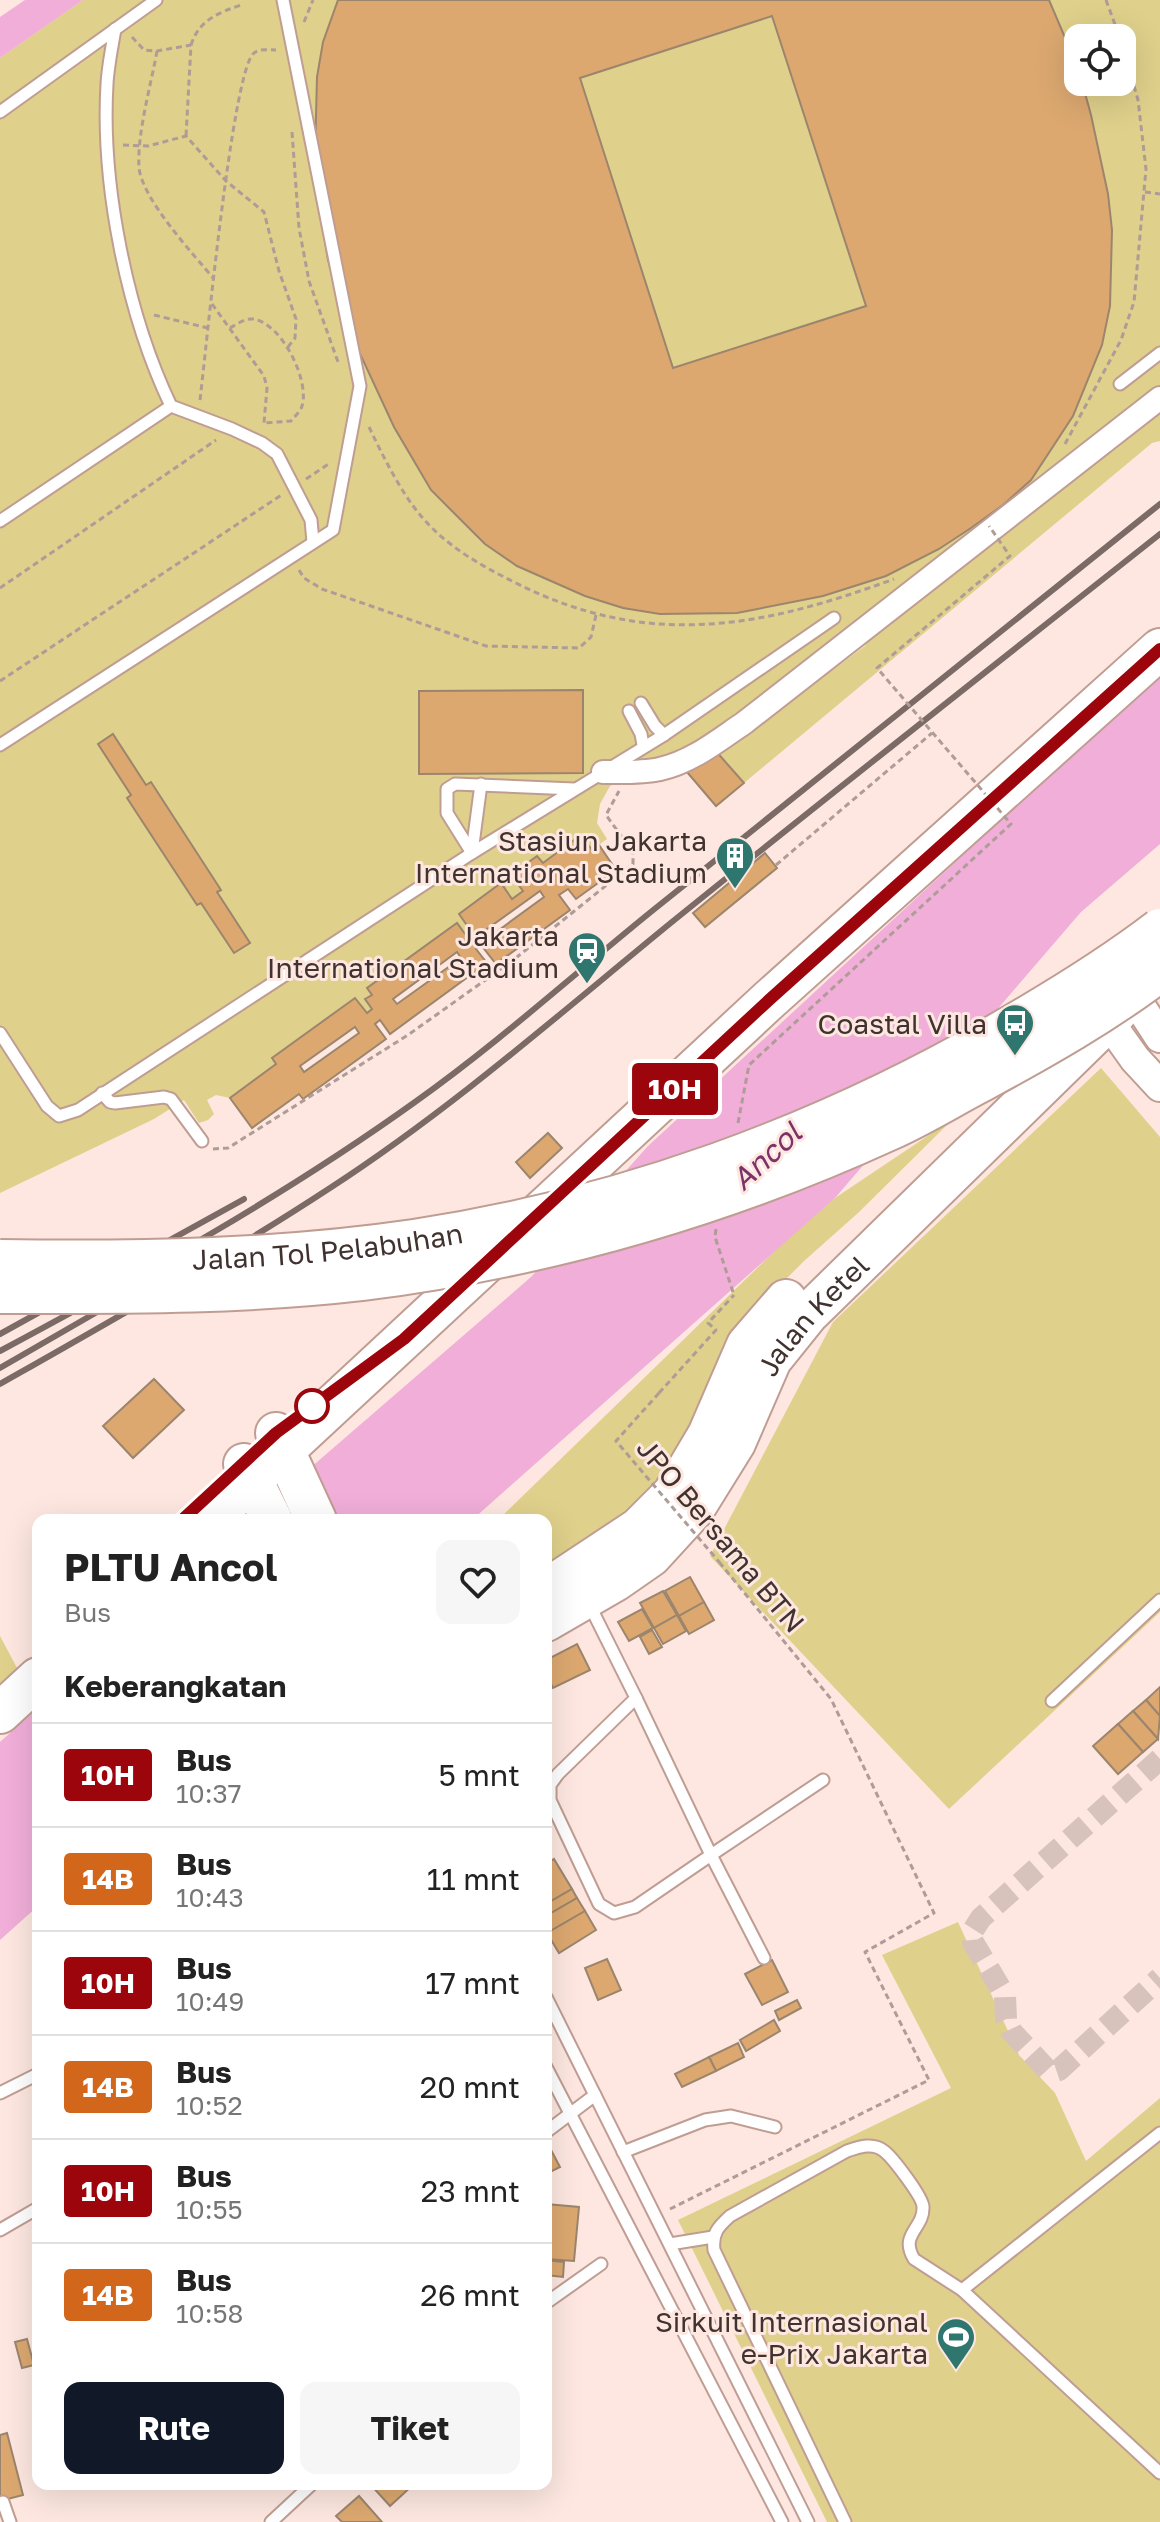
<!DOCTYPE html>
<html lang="id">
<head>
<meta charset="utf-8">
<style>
	body { margin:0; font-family:"Golos Text",sans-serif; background:#f6f6f6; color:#222; height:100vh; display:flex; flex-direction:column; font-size:30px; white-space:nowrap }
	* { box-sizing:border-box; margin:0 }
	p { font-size:26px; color:#767676 }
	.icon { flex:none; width:44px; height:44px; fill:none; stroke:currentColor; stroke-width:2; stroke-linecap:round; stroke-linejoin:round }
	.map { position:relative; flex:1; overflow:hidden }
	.panel { position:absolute; left:32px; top:1514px; width:520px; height:976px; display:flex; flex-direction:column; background:#fff; border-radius:16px; box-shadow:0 8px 32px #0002 }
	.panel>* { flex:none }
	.badge { padding:0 16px; border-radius:6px; font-size:28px; line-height:52px }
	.tools { position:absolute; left:1064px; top:24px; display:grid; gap:16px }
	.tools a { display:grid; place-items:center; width:72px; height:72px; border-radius:16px; background:#fff; box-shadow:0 8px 32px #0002; font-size:40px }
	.map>.badge { position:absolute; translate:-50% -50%; box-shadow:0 0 0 4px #fff }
	h2 { padding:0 32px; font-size:30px; line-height:72px }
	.round { display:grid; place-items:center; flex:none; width:84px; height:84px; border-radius:16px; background:#f6f6f6 }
	.headline { display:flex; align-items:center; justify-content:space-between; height:136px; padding:0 32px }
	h1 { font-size:38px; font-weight:700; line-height:60px }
	.primary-button { display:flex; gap:16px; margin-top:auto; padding:16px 32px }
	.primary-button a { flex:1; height:92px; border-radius:16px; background:#111827; color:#fff; font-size:32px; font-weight:700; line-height:92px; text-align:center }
	.primary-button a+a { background:#f6f6f6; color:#222 }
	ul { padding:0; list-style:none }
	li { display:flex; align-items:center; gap:24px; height:104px; padding:0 32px; border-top:2px solid #e0e0e0 }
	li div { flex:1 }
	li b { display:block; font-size:30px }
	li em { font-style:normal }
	li .badge { min-width:88px; font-weight:700; text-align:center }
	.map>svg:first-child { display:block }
</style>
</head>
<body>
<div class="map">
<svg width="1160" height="2522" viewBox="0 0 1160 2522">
	<rect width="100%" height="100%" fill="#fde7e0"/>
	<g fill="#dfd08b" fill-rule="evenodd">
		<path d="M83 0H1160V389L813 659 682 751 610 786 600 804 597 823 607 839 592 850 581 835 543 863 537 856 512 875 523 891 512 899 501 883 459 913 473 934 468 938 456 923 367 988 372 995 365 1000 372 1009 367 1013 355 998 272 1058 276 1064 230 1098 216 1095 207 1100 214 1114 208 1120 199 1123 184 1100 154 1119 0 1193V58ZM1078 38H1122V82H1078Z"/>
		<path d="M1160 401V441L1152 443 744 783 714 749 822 671 830 672 865 646 877 628 1095 453 1112 452 1153 419V407Z"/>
		<path d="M1101 1068 1160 1137V1612L949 1809 710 1556 833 1322Z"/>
		<path d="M953 1119 858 1213 804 1261 752 1313 659 1493 546 1570V1520H498L785 1241 835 1198Z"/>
		<path d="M0 1636 17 1668 0 1684Z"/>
		<path d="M958 1922 1019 2055 1055 2093 1086 2161 1160 2098V2522H827L678 2220 951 2088 882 1955Z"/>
	</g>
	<g fill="#f0aed9">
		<path d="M25 0H83L0 58V17Z"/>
		<path d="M1160 673V844L1081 912 835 1198 472 1520H250L531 1277 648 1146Z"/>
		<path d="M38 1708V1906L0 1940V1742Z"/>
	</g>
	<g fill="#dca870" stroke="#9c856d" stroke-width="2" fill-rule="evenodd">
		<path d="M338 0H1049L1078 68V82H1082L1091 115 1108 194 1112 230 1110 306 1102 345 1073 416 1031 480 1003 505 971 528 939 549 886 576 823 596 737 613 660 614 623 608 585 596 517 566 485 544 431 490 394 427 349 330 328 260 317 191 315 154 317 77 323 42ZM772 16 866 306 673 368 580 78Z"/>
		<path d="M583 690V773L419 774V691Z"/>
		<path d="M113 734 146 785 151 782 221 890 217 892 250 943 234 953 201 903 197 905 127 798 131 795 98 744Z"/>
		<path d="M714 749 744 783 716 806 687 772Z"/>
		<path d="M581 835 592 850 599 845 616 870 576 899 568 889 559 895 570 910 496 964 481 945 476 949 487 963 390 1034 380 1020 375 1024 386 1039 303 1099 299 1094 252 1128 230 1098 276 1064 272 1058 355 998 367 1013 372 1009 365 999 372 995 367 988 457 923 468 938 473 934 459 914 501 883 512 899 523 891 511 875 537 856 543 863ZM540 891 544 897 488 938 483 932ZM457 952 461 958 397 1004 393 999ZM355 1027 359 1033 304 1072 300 1066Z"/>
		<path d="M765 853 777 868 705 927 693 913Z"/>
		<path d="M548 1133 562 1148 530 1178 516 1162Z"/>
		<path d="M154 1379 184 1410 133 1458 103 1426Z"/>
		<path d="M690 1577 704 1602 679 1616 665 1591Z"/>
		<path d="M663 1591 677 1615 654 1628 640 1603Z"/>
		<path d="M704 1602 714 1620 689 1634 679 1616Z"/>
		<path d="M642 1609 653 1628 629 1641 618 1622Z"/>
		<path d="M677 1615 686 1631 663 1644 654 1628Z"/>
		<path d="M652 1630 662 1647 649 1654 640 1637Z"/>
		<path d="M577 1644 590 1670 553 1688 546 1674V1660Z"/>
		<path d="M1160 1687V1716L1146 1700Z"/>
		<path d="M1146 1700 1160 1716 1158 1739 1133 1711Z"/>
		<path d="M1133 1711 1158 1739 1143 1752 1118 1724Z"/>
		<path d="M1118 1724 1143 1752 1118 1774 1093 1746Z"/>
		<path d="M554 1859 572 1889 546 1904V1864Z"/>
		<path d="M572 1889 577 1898 546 1916V1904Z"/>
		<path d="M577 1898 585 1911 547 1933 546 1916Z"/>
		<path d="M585 1911 596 1930 559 1953 547 1933Z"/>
		<path d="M607 1959 621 1990 598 2000 585 1968Z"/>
		<path d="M772 1960 788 1992 762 2005 745 1974Z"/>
		<path d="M797 2000 801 2008 779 2020 775 2011Z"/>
		<path d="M774 2020 780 2031 746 2051 740 2040Z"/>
		<path d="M738 2043 744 2057 716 2071 709 2057Z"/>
		<path d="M709 2057 716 2071 682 2087 675 2074Z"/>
		<path d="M550 2148 560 2167 546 2174V2150Z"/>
		<path d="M546 2204 579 2207 574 2261 546 2259Z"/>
		<path d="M546 2260 564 2262 563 2277 546 2275Z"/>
		<path d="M27 2339 34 2365 22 2368 15 2342Z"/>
		<path d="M7 2433 23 2495 0 2501V2435Z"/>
		<path d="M370 2484H414L390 2506Z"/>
		<path d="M359 2496 382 2522H342L336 2516Z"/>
	</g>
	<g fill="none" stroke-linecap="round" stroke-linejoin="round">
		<path stroke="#d7c3bc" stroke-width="22" stroke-dasharray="22 11" stroke-linecap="butt" d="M1160 1759 981 1918 972 1932 973 1942 1005 1996 1006 2019 1012 2032 1050 2073 1059 2070 1160 1978"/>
		<defs>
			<g id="lane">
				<path d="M115 29C112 47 108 66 107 84 101 185 127 314 171 406L232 429 262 443 277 454 311 520 313 542"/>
				<path d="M0 112 156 0"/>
				<path d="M1120 384 1160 353"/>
				<path d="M0 521 171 406"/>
				<path d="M641 703 655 726 664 735"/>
				<path d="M629 711 641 734 643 745"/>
				<path d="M0 745 333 530 360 386 283 0"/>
				<path d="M472 852 481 784"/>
				<path d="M472 853 447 813V789L455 784 574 789"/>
				<path d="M0 1033 47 1106 59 1116 78 1110 472 853 664 735 834 618"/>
				<path d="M102 1093 110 1102 115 1103 164 1097 171 1099 202 1141"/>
				<path d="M588 1602 636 1698 558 1774 550 1785V1800L599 1904 614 1913 635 1907 711 1855 764 1958"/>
				<path d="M636 1698 711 1855 823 1780"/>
				<path d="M1052 1701 1160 1600"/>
				<path d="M546 1997 808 2522"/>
				<path d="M546 2067 782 2522"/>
				<path d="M0 2093 38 2074"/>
				<path d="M546 2132 595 2095"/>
				<path d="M623 2152 705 2120 731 2116 775 2127"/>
				<path d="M0 2230 38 2208"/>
				<path d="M670 2244 713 2237"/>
				<path d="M962 2290 1160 2473"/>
				<path d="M546 2303 601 2264"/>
				<path d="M3 2502 10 2522"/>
				<path d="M271 2522 312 2484"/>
				<path d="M845 2522 714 2250C712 2233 718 2227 730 2216L847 2151C859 2147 873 2142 884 2151 892 2157 923 2197 923 2207 924 2229 899 2234 914 2259L962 2290 1160 2133"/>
			</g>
			<path id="street" d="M603 772C621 772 642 773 660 769 692 762 717 741 744 723L1160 398"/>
			<g id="secondary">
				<path d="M1119 987 1134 997 1160 1037"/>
				<path d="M1093 1011 1108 1021 1135 1059 1160 1086"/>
			</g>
			<g id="highway">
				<path d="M276 1433 316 1520"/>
				<path d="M244 1464 272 1520"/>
				<path d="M209 1520 769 1000 1160 649"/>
				<path d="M546 1586 562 1579 639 1528 673 1494 708 1435 747 1345 786 1300"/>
				<path id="s1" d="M546 1621 615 1581 651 1556 694 1509 735 1443 771 1360 808 1314 1118 1011"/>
				<path d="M0 1713 38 1678"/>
			</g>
		</defs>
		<use href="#lane" stroke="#c09d92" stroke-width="15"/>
		<use href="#street" stroke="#c09d92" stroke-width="26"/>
		<use href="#secondary" stroke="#c09d92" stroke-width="34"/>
		<use href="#highway" stroke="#c09d92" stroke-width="44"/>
		<g stroke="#af9c96" stroke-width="3" stroke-dasharray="6 4" stroke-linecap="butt">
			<path d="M1106 0 1120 38"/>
			<path d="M304 22 313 0"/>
			<path d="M132 37 144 50 157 51 191 45 186 136"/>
			<path d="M191 45C199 20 218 13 241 5"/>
			<path d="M157 51C151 85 137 133 139 167 141 198 194 255 214 279"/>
			<path d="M292 132 299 228 309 281 338 362"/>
			<path d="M123 145 148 146 186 136 226 181 264 212 279 271 296 319 295 338 288 347"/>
			<path d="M1145 192 1160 194"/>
			<path d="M212 304 264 376 267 388 264 423"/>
			<path d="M154 315 208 328"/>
			<path d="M230 328C237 324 245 318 253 319 282 323 310 381 302 406 300 412 295 416 291 421L264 423"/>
			<path d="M200 400C206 351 232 76 253 54 259 48 268 50 276 50"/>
			<path d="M369 427C383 456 400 491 421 516 446 546 480 565 514 582 647 650 761 628 894 579"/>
			<path d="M1065 444 1121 340 1134 302 1146 169 1138 100 1122 44"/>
			<path d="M306 479 330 463"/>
			<path d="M299 570 304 578 322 589 486 646 579 648 591 637 596 615"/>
			<path d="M0 588 216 440"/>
			<path d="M0 681 283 494"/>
			<path d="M776 865 932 733"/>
			<path d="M213 1149 228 1148 408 1035 512 961 633 864V852L606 815 619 791"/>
			<path d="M659 1393 716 1330 708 1323 734 1295"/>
			<path d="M670 2209 929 2080 865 1952 934 1913 831 1699 720 1563"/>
		</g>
		<use href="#lane" stroke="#fff" stroke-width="11"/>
		<use href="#street" stroke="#fff" stroke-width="22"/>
		<use href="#secondary" stroke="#fff" stroke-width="30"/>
		<use href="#highway" stroke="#fff" stroke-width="40"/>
		<g stroke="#7b6a65" stroke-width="6">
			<path d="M0 1334 244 1199"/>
			<path d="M0 1351C142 1275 284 1196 415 1102 498 1043 573 975 652 911 821 775 991 640 1160 504"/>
			<path d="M0 1368 104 1308"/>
			<path d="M0 1384C111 1321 223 1258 330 1188 450 1110 557 1016 667 926 830 794 996 664 1160 534"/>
		</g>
		<defs>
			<g id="highway-bridge">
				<path id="s2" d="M0 1260C138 1262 277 1260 414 1240 620 1209 819 1137 999 1033 1055 1001 1109 968 1160 929"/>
				<path d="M0 1293C121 1293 243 1294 363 1280 545 1257 723 1206 889 1130 921 1116 951 1097 982 1081 1043 1048 1105 1013 1160 971"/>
			</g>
		</defs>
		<use href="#highway-bridge" stroke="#c09d92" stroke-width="44" stroke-linecap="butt"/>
		<g stroke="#af9c96" stroke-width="3" stroke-dasharray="6 4" stroke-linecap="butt">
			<path d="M738 1123 749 1065 1011 824 877 668 1010 556 989 526"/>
			<path d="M716 1229 715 1237 734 1295"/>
			<path d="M659 1393 616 1441 720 1563"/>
		</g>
		<use href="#highway-bridge" stroke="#fff" stroke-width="40"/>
	</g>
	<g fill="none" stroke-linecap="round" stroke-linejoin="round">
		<defs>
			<path id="line" d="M182 1520 276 1433 404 1339 769 1000 1160 649"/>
		</defs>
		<use href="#line" stroke="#fff" stroke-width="18"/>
		<use href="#line" stroke="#9c050c" stroke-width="12"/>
	</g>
	<defs>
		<symbol id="building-pin" viewBox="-11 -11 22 30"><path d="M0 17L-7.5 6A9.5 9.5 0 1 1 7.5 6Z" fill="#2f766e" stroke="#fde7e0"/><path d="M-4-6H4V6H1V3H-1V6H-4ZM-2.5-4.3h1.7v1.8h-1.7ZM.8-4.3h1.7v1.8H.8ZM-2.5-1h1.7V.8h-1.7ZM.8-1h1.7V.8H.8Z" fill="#fff"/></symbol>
		<symbol id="station-pin" viewBox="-11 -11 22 30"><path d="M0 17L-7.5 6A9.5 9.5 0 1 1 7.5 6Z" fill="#2f766e" stroke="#fde7e0"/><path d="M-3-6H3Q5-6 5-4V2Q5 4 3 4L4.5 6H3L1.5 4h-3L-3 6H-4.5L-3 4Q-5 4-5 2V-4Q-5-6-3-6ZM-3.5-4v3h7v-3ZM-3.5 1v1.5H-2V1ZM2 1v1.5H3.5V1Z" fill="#fff"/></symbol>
		<symbol id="bus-pin" viewBox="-11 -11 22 30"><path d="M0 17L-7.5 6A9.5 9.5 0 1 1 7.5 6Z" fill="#2f766e" stroke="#fde7e0"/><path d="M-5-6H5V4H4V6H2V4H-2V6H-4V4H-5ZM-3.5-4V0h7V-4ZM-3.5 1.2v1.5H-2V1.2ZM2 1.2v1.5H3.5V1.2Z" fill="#fff"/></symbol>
		<symbol id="stadium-pin" viewBox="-11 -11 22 30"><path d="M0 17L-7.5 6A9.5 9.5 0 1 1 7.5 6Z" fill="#2f766e" stroke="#fde7e0"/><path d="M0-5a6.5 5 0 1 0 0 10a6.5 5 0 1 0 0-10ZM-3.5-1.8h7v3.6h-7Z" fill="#fff"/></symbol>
	</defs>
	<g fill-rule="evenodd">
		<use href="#building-pin" x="713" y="834" width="44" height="60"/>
		<use href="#station-pin" x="565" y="929" width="44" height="60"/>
		<use href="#bus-pin" x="993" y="1001" width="44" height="60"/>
		<use href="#stadium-pin" x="934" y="2315" width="44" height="60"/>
	</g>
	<circle fill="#fff" stroke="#9c050c" stroke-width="4" cx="312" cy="1406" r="16"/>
	<g text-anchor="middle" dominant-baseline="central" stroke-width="6" stroke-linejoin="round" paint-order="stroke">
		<g font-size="28" fill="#40322e" stroke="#fde7e0" text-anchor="end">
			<text x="707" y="840">Stasiun Jakarta<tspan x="707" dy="32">International Stadium</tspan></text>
			<text x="559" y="935">Jakarta<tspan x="559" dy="32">International Stadium</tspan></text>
			<text x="987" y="1023">Coastal Villa</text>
			<text x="928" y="2321">Sirkuit Internasional<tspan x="928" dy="32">e-Prix Jakarta</tspan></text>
		</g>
		<g font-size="28" fill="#40322e" stroke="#fde7e0">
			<text stroke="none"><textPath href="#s2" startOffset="328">Jalan Tol Pelabuhan</textPath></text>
			<text stroke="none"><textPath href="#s1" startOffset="416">Jalan Ketel</textPath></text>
			<text transform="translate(721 1535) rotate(50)">JPO Bersama BTN</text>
		</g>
		<g font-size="30" font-style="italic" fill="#7d3268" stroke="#fde7e0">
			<text transform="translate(766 1156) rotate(-43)">Ancol</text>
		</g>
	</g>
</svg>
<div class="tools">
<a><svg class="icon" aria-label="locate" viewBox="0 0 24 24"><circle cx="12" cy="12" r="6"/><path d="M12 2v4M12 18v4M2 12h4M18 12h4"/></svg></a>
</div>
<b class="badge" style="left:675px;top:1089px;background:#9c050c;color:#fff">10H</b>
<section class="panel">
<div class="headline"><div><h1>PLTU Ancol</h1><p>Bus</p></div><a class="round"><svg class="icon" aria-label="heart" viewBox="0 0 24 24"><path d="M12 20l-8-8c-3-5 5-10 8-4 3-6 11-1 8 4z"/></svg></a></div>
<h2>Keberangkatan</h2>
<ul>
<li><span class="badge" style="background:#9c050c;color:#fff">10H</span><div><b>Bus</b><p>10:37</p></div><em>5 mnt</em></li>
<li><span class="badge" style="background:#d2661b;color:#fff">14B</span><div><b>Bus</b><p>10:43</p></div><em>11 mnt</em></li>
<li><span class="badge" style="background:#9c050c;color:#fff">10H</span><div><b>Bus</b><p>10:49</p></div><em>17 mnt</em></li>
<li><span class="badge" style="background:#d2661b;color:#fff">14B</span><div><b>Bus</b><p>10:52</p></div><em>20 mnt</em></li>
<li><span class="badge" style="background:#9c050c;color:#fff">10H</span><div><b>Bus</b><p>10:55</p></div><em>23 mnt</em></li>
<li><span class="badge" style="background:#d2661b;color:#fff">14B</span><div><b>Bus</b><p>10:58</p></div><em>26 mnt</em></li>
</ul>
<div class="primary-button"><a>Rute</a><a>Tiket</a></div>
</section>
</div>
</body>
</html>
